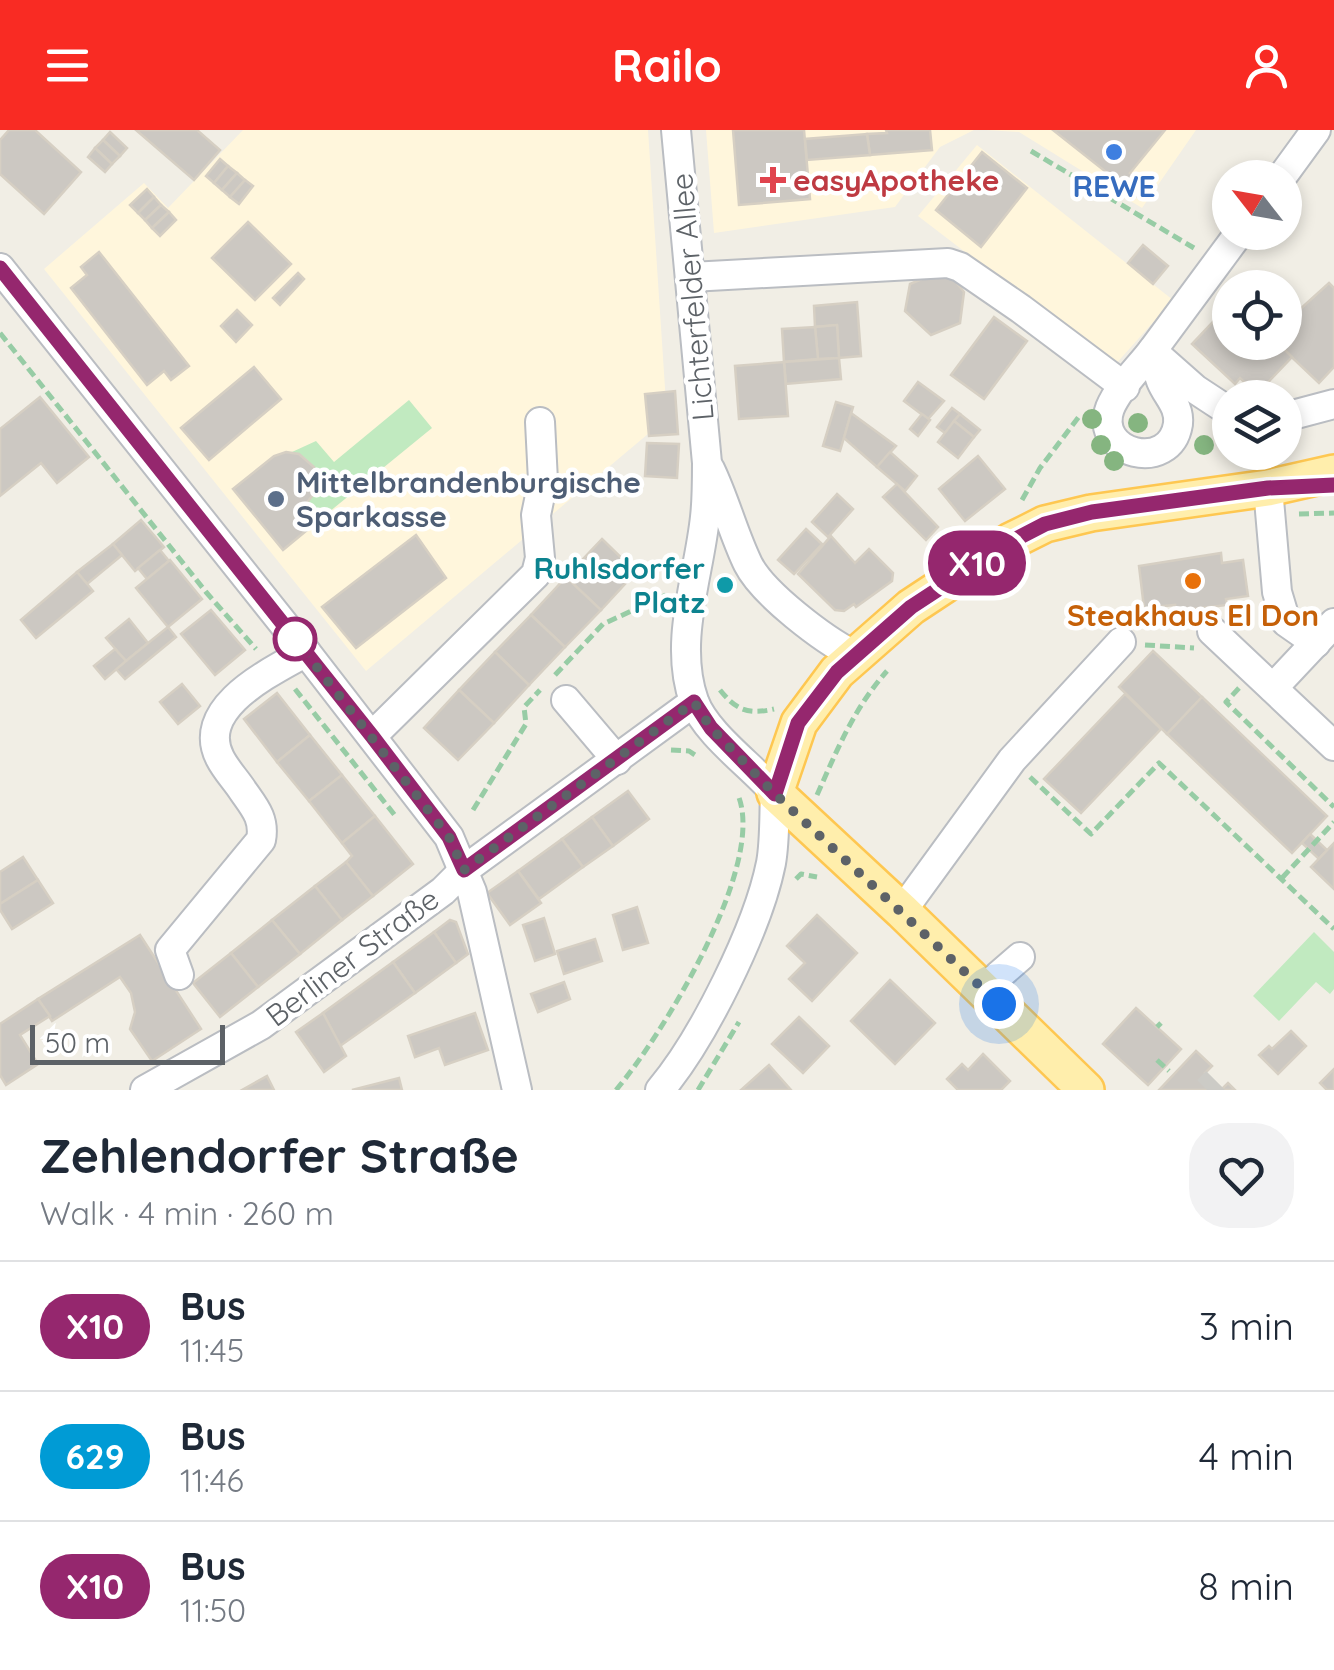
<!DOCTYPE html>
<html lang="en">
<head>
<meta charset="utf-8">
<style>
	body { margin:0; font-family:Quicksand,sans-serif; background:#f2f2f3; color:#1f2937; height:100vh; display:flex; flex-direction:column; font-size:38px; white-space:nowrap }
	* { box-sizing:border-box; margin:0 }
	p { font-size:32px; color:#747a83 }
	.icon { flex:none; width:55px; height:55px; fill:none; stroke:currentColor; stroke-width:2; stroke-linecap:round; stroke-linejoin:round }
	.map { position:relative; height:960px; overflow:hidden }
	.details { display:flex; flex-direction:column; background:#fff; flex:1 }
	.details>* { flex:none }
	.badge { padding:0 20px; border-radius:32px; font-size:35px; line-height:65px }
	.needle { width:65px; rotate:301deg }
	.tools { position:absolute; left:1212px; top:30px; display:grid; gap:20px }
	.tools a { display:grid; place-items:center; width:90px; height:90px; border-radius:50%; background:#fff; box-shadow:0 5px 15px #0003; font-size:50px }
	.scale { position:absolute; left:30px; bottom:25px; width:195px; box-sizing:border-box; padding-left:10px; border:5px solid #5d6267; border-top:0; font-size:28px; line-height:35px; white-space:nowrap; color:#5d6267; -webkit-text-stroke:8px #fff; paint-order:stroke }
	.you { position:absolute; width:50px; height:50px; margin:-25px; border:8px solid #fff; border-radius:50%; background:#1a73e8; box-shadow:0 0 0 15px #1a73e833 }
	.map>.badge { position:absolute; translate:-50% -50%; box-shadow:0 0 0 5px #fff }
	.round { display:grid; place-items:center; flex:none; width:105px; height:105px; border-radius:40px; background:#f2f2f3 }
	.head { display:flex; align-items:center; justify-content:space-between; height:170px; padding:0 40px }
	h1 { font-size:48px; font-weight:800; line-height:75px }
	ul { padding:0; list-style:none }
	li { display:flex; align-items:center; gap:30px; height:130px; padding:0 40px; border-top:2px solid #e0e1e3 }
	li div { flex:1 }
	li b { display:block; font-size:38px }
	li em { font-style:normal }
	li .badge { min-width:110px; font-weight:700; text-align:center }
	header { display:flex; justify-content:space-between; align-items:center; height:130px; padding:0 40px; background:#f92b23; color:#fff; font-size:45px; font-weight:800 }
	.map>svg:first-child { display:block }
</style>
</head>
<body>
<header><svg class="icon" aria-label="menu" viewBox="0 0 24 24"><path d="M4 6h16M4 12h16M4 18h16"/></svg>Railo<svg class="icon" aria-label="person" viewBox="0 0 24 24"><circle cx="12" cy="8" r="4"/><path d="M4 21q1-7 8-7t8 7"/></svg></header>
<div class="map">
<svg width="1334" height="960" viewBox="0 0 1334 960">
	<rect width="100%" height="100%" fill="#f1eee5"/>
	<g fill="#fff6dc">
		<path d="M243 0H648L667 288 366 541 44 139 144 53 168 78Z"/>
		<path d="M706 0H974L940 17 895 77 714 103Z"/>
		<path d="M986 0H1196L1142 78 1019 2Z"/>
		<path d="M977 15 1173 170 1114 236 918 86Z"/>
	</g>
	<g fill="#c1eac0">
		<path d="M409 270 432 298 318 391 305 375 316 360C319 341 311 327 292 322L316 311 334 332Z"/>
		<path d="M1314 802 1334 822V859L1330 864 1316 852 1279 891 1253 866Z"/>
	</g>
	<g fill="#ccc8c2" stroke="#d6cfc3" stroke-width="2.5">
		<path d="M9 0H35L81 42 44 84 0 44V10Z"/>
		<path d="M136 0H197L220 20 194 50Z"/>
		<path d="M733 0H804L810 69 739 75Z"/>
		<path d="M886 0H930L932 20 870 25 867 4 887 3Z"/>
		<path d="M1053 0H1165L1130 43 1148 57 1139 68Z"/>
		<path d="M110 2 127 18 120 26 103 10Z"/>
		<path d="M867 4 870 25 807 30 805 9Z"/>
		<path d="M103 10 120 26 112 34 95 18Z"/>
		<path d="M95 18 112 34 105 42 88 27Z"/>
		<path d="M982 22 1027 58 981 117 936 80Z"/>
		<path d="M220 29 228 36 214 53 206 46Z"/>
		<path d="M228 36 237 43 222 60 214 53Z"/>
		<path d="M237 43 245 50 230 67 222 60Z"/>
		<path d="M245 50 253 56 239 74 230 67Z"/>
		<path d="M147 59 154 67 138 83 130 75Z"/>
		<path d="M154 67 161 75 145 90 138 83Z"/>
		<path d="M161 75 169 82 152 98 145 90Z"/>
		<path d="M169 82 176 90 160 106 152 98Z"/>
		<path d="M248 92 291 134 255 170 212 128Z"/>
		<path d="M1143 115 1168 136 1153 154 1128 133Z"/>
		<path d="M99 122 189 236 171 250 164 241 147 255 71 158 87 145 81 137Z"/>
		<path d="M298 143 304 149 280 175 273 168Z"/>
		<path d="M949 143 964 162 960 193 931 205 905 181 910 154 934 144Z"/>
		<path d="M1329 153 1334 158V237L1319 253 1282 218 1298 200 1288 190Z"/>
		<path d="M857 172 861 226 839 228 837 195 815 197 814 176Z"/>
		<path d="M1226 178 1230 182V212H1277L1292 227 1257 264 1240 248 1235 254 1192 214Z"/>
		<path d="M237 180 252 195 236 212 221 196Z"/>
		<path d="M994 187 1027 211 984 269 951 245Z"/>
		<path d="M837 195 839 228 818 229 815 197Z"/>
		<path d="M815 197 818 229 784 232 782 199Z"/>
		<path d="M839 228 841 249 786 254 784 232Z"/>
		<path d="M784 232 788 286 739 289 735 236Z"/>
		<path d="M254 237 281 269 209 330 181 298Z"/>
		<path d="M918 252 944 271 928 289 904 271Z"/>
		<path d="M675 261 678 304 649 306 645 264Z"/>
		<path d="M40 267 89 327 57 353 41 333 0 366V299Z"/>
		<path d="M836 272 853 277 840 321 823 316Z"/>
		<path d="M952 278 960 284 945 303 937 297Z"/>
		<path d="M851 283 896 316 877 337 844 308Z"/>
		<path d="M922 284 930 290 918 306 910 299Z"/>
		<path d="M960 284 980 300 974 307 954 291Z"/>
		<path d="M954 291 974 307 958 328 938 312Z"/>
		<path d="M647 313 679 314 677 348 645 346Z"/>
		<path d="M286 322 299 324 314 337 316 361 305 375 318 391 283 420 233 359 274 326Z"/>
		<path d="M890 322 917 346 905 361 877 337Z"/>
		<path d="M978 326 1005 359 965 391 939 359Z"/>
		<path d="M897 354 938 397 926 410 883 367Z"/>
		<path d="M837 364 853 379 828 407 812 392Z"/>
		<path d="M141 390 164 417 135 441 113 414Z"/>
		<path d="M806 399 822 414 794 444 778 430Z"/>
		<path d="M416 405 446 448 356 518 322 477Z"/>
		<path d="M831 406 855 433 869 419 893 443 892 451 856 477 854 474 844 481 835 480 798 444Z"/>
		<path d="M602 409 636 442 601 480 566 447Z"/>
		<path d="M113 414 122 425 87 454 77 442Z"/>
		<path d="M160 420 169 431 147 449 138 438Z"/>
		<path d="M1221 423 1222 433 1243 430 1248 466 1226 469 1227 475 1175 481V475L1144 478 1139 436Z"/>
		<path d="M170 430 202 469 168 497 136 458Z"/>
		<path d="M77 442 93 461 36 508 21 490Z"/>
		<path d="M566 447 601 480 565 517 531 485Z"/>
		<path d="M211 480 245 520 215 545 181 504Z"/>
		<path d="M531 485 565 517 529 555 495 522Z"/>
		<path d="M129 489 148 513 126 531 106 508Z"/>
		<path d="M168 497 176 507 125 549 116 539Z"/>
		<path d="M115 519 126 531 105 549 94 536Z"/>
		<path d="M1153 521 1202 567 1167 604 1119 557Z"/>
		<path d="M495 522 529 555 494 593 459 560Z"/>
		<path d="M182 554 200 576 178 594 160 572Z"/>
		<path d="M459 560 494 593 458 630 424 598Z"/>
		<path d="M277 563 310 605 277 632 244 589Z"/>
		<path d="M1125 564 1161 599 1081 683 1044 649Z"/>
		<path d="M1202 567 1327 686 1292 723 1167 604Z"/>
		<path d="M310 605 342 645 309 671 277 632Z"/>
		<path d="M342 645 375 686 342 713 309 671Z"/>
		<path d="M628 661 649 689 613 716 592 687Z"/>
		<path d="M375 686 413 734 373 766 346 732 352 726 342 713Z"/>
		<path d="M592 687 613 716 583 737 562 709Z"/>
		<path d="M1310 704 1327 720 1319 729 1302 713Z"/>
		<path d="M562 709 583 737 539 769 518 741Z"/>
		<path d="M1334 713V759L1311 737Z"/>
		<path d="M23 727 38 750 0 774V742Z"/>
		<path d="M346 732 373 766 342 790 315 756Z"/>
		<path d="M518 741 541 773 510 795 487 763Z"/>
		<path d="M38 750 53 773 12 799 0 780V774Z"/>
		<path d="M315 756 342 790 300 824 272 790Z"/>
		<path d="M637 777 648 813 623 820 613 785Z"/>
		<path d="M817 785 857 823 812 871 789 849 805 833 787 816Z"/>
		<path d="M544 788 555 824 535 831 523 795Z"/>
		<path d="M272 790 300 824 258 857 231 823Z"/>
		<path d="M450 790 456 792 468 824 456 833 434 802Z"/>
		<path d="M434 802 456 833 415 863 393 832Z"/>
		<path d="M140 805 201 899 152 931 130 899 135 882 131 863 120 847 52 891 38 869Z"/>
		<path d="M595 809 602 831 564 844 557 821Z"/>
		<path d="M231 823 258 857 220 887 193 853Z"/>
		<path d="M393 832 415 863 340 916 323 883Z"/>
		<path d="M890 850 935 893 895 934 851 891Z"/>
		<path d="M564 852 570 869 538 882 531 864Z"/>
		<path d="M38 869 50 886 20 905 38 934 6 955 0 945V894Z"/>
		<path d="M1136 878 1181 919 1148 955 1103 914Z"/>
		<path d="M323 883 346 926 324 942 296 902Z"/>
		<path d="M475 883 488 920 445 935 439 918 415 927 408 906Z"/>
		<path d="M799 887 829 916 803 943 772 914Z"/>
		<path d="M1291 901 1306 916 1278 944 1259 925 1269 916 1272 919Z"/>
		<path d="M1196 921 1212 936 1205 943 1222 959 1228 953 1235 960H1159Z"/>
		<path d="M983 924 1010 951 1001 960H958L947 949 962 934 968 940Z"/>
		<path d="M769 935 791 960H741Z"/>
		<path d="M1334 939V960H1327L1320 953Z"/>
		<path d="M267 946 274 960H242Z"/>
		<path d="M399 948 402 960H352Z"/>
	</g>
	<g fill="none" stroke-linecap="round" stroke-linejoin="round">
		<path stroke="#cccbc6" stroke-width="28" stroke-dasharray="28 14" stroke-linecap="butt" d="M1207 960 1216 951"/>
		<defs>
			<g id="minor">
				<path d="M1281 48 1316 0"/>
				<path d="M0 138 306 522 449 707 472 762 517 960"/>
				<path d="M691 147 948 133 960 137 1021 179 1125 257"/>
				<path d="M1152 221C1154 231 1157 241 1161 251 1167 266 1180 276 1178 294 1170 344 1093 324 1110 278 1118 258 1139 238 1152 221Z"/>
				<path d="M1230 282 1195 259 1152 221 1240 102"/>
				<path d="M1285 287 1334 274"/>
				<path d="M710 339C725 370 733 403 748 434 763 464 824 510 854 525"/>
				<path d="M1268 358 1277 462 1286 492 1316 513"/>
				<path d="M1212 501 1334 616"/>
				<path d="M1273 558 1334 493"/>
				<path d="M566 570 617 630"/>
				<path d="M372 606 536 444 540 428 536 385 543 351 540 292"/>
				<path d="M902 781 1012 630 1121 512"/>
				<path d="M179 845 170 820 261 710C265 689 255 678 243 661 236 650 226 640 220 628 194 577 273 541 306 522"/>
				<path d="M983 859 1020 827"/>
				<path d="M145 960 261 895 443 761 464 740 694 572"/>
				<path d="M660 960C703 909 758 798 771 733 775 711 774 686 775 663 752 636 706 604 694 571 673 512 699 446 705 387 707 370 707 351 707 333L676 0"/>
			</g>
			<path id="major" d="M1086 960 902 781 775 663 799 593 837 542 911 477 1011 411 1045 394 1091 383 1268 358 1334 343"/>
		</defs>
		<use href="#minor" stroke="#babdc2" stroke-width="32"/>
		<use href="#major" stroke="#fec751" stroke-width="40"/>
		<g stroke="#97cca5" stroke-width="5" stroke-dasharray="10 5" stroke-linecap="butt">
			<path d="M1031 21 1194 118"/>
			<path d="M0 203 206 462 256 519"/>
			<path d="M1022 370 1040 338 1081 284"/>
			<path d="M1299 384 1334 383"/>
			<path d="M1145 515 1194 518"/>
			<path d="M555 545 603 494 666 465"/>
			<path d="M1239 558 1226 572 1334 677"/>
			<path d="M295 559 397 688"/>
			<path d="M720 560C736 580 748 585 774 579"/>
			<path d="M671 620 689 621 698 627"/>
			<path d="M1030 647 1091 704 1159 633 1334 799"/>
			<path d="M817 665C837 620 854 578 887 541"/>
			<path d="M473 680 526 594 524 577 540 560"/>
			<path d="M1282 748 1334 692"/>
			<path d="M796 749 801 744 817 747"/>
			<path d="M1157 897 1161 893"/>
			<path d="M1157 930 1169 941"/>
			<path d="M616 960C662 906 767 735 738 665"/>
			<path d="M698 960 739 892"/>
		</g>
		<use href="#minor" stroke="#fff" stroke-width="28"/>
		<use href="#major" stroke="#ffeeac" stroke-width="35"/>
	</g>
	<g fill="#85b580">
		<circle cx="1092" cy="289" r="10"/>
		<circle cx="1138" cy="293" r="10"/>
		<circle cx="1101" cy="315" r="10"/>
		<circle cx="1204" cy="315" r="10"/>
		<circle cx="1114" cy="331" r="10"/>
	</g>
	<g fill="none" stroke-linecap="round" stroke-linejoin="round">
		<defs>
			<path id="line" d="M0 138 372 606 449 707 464 740 694 572 711 598 775 664 798 593 837 542 911 477 1012 411 1045 394 1092 382 1268 358 1334 355"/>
		</defs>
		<use href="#line" stroke="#fff" stroke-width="22"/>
		<use href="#line" stroke="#95276e" stroke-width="15"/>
		<path stroke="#5d6267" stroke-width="10" stroke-dasharray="0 18" d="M295 509 449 707 464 740 694 572 711 598 775 664 999 874"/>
	</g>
	<circle fill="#3f7fe0" stroke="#fff" stroke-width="4" cx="1114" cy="22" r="10"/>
	<path fill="#e0444e" stroke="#fff" stroke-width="4" d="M768 35h10v10h10v10h-10v10h-10v-10h-10v-10h10z"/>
	<circle fill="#5c6f8a" stroke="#fff" stroke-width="4" cx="276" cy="369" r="10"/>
	<circle fill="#e8710a" stroke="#fff" stroke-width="4" cx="1193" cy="451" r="10"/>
	<circle fill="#0f9aa8" stroke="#fff" stroke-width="4" cx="725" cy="455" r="10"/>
	<circle fill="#fff" stroke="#95276e" stroke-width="5" cx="295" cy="509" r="20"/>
	<g text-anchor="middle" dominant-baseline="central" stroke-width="9" stroke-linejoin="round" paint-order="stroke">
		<g font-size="30" font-weight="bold" fill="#be3a42" stroke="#fff" text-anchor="start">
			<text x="793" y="50">easyApotheke</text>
		</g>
		<g font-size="30" font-weight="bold" fill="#366cbe" stroke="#fff">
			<text x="1114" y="56">REWE</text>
		</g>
		<g font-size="30" fill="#5d6267" stroke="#fff">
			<text transform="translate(692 167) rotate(-95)">Lichterfelder Allee</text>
			<text transform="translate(352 827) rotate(-37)">Berliner Straße</text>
		</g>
		<g font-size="30" font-weight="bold" fill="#4e5e75" stroke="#fff" text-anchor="start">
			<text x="296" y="352">Mittelbrandenburgische<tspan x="296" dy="34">Sparkasse</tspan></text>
		</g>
		<g font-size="30" font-weight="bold" fill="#0d838f" stroke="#fff" text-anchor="end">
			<text x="705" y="438">Ruhlsdorfer<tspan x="705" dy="34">Platz</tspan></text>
		</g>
		<g font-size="30" font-weight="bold" fill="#c56008" stroke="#fff">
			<text x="1193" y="485">Steakhaus El Don</text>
		</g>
	</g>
</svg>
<div class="tools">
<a><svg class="needle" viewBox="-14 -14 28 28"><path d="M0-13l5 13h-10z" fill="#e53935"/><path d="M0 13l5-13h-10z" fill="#747a83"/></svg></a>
<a><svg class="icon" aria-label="locate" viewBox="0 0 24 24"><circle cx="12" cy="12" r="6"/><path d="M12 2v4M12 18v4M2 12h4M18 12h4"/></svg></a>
<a><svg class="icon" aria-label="layers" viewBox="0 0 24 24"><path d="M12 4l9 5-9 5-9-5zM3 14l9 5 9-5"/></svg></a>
</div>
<div class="scale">50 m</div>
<div class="you" style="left:999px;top:874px"></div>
<b class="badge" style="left:977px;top:433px;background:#95276e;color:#fff">X10</b>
</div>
<section class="details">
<div class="head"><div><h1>Zehlendorfer Straße</h1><p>Walk · 4 min · 260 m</p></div><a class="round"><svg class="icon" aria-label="heart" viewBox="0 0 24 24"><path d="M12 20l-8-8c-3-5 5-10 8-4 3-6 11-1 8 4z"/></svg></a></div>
<ul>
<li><span class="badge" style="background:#95276e;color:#fff">X10</span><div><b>Bus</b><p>11:45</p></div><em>3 min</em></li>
<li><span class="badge" style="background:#009bd5;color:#fff">629</span><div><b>Bus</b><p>11:46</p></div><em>4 min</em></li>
<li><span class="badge" style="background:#95276e;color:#fff">X10</span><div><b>Bus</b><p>11:50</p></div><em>8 min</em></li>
</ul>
</section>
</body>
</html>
